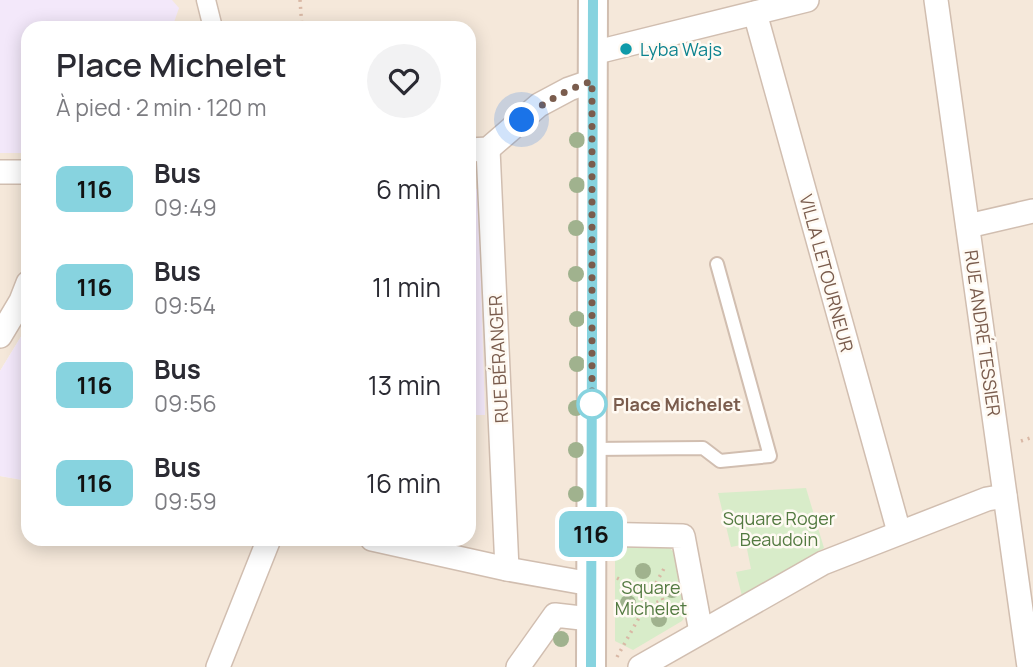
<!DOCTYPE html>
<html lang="fr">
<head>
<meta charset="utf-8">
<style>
	body { margin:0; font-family:Manrope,sans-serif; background:#f2f2f3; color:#2b2b33; height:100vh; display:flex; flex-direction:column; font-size:26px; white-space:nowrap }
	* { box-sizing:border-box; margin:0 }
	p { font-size:23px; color:#7c7c81 }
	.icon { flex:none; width:38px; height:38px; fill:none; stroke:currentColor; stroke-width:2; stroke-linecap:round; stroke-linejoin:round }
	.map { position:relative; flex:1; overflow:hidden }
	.sheet { position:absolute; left:21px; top:21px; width:455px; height:525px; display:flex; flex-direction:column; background:#fff; border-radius:21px; box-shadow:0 4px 18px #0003 }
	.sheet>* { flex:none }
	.badge { padding:0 14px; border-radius:10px; font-size:24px; line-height:46px }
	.you { position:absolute; width:35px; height:35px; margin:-18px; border:5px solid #fff; border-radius:50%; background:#1a73e8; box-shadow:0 0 0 10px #1a73e833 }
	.map>.badge { position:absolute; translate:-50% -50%; box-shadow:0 0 0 4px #fff }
	.round { display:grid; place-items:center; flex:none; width:74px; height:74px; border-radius:37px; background:#f2f2f3 }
	.summary { display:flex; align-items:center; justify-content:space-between; height:119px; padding:0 35px }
	h1 { font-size:33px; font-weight:600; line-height:52px }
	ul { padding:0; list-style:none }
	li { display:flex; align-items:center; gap:21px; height:98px; padding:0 35px }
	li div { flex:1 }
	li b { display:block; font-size:26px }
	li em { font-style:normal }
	li .badge { min-width:77px; font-weight:700; text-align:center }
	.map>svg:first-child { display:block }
</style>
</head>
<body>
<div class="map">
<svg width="1033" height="667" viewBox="0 0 1033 667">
	<rect width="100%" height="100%" fill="#fdf6ec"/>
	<path fill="#f5e8da" d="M0 0H1033V667H0V476L28 481V539H469V415H485L478 189H469V28H28V325L0 371Z"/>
	<g fill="#f3e8fa">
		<path d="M0 0H172L179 8 172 28H28V153H0Z"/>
		<path d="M469 189H478L485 415H469Z"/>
		<path d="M28 325V481L0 476V371Z"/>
	</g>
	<g fill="#d8ecc9">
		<path d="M806 488 824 548 742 596 736 572 751 569 746 544 731 547 718 493Z"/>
		<path d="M621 541 674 543 671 550 677 553 690 608 682 621 633 650 615 641V550Z"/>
	</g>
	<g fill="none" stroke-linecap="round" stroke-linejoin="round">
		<defs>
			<path id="service" d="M592 449 703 448 720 461 770 456 717 264"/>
			<path id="pedestrian" d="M206 0 213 28"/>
			<g id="minor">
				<path d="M936 0 1029 667"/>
				<path d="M755 13 899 532"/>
				<path d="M593 53 807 0"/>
				<path d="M488 149 507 569"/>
				<path d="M469 150 488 149 539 105 569 89 592 81"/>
				<path d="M0 172H28"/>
				<path d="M968 226 1033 211"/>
				<path d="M0 336 21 301 28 283"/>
				<path d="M591 534 683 536 701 632"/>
				<path d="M372 539 507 569 591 584"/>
				<path d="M218 667 269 539"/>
				<path d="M518 667 555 615 590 619"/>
				<path d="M640 667 823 563 987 499 1005 496"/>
			</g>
			<path id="tertiary" d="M591 667 593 0"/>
		</defs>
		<use href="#service" stroke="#d1beb0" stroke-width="16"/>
		<use href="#pedestrian" stroke="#d1beb0" stroke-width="21"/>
		<use href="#minor" stroke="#d1beb0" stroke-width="26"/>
		<use href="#tertiary" stroke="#d1beb0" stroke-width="32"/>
		<g stroke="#d9b8a5" stroke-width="3.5" stroke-dasharray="2 5" stroke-linecap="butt">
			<path d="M300 0 302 28"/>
			<path d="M1021 441 1033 437"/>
			<path d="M617 578 639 589 645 607 663 600 656 583 639 589"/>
			<path d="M656 583 666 565"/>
			<path d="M617 657 645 607"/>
		</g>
		<use href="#service" stroke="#fff" stroke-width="12"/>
		<use href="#pedestrian" stroke="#fff" stroke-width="18"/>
		<use href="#minor" stroke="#fff" stroke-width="23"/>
		<use href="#tertiary" stroke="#fff" stroke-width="28"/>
	</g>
	<g fill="#a0b28e">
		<circle cx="577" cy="140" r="8"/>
		<circle cx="577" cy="185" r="8"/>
		<circle cx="576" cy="228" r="8"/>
		<circle cx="576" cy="274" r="8"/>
		<circle cx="577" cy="319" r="8"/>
		<circle cx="577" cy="364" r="8"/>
		<circle cx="576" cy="408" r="8"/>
		<circle cx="576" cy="450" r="8"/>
		<circle cx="576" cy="494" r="8"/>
		<circle cx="576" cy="542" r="8"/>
		<circle cx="643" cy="571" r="8"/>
		<circle cx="672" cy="590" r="8"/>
		<circle cx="628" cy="603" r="8"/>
		<circle cx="659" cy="619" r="8"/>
		<circle cx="561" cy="639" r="8"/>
	</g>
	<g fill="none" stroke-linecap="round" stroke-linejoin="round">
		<defs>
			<path id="line" d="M591 667 593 0"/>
		</defs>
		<use href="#line" stroke="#fff" stroke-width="16"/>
		<use href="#line" stroke="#87d3df" stroke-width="10"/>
		<path stroke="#7a5c4d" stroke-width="7" stroke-dasharray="0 12.6" d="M522 120C544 102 566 90 592 81V404"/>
	</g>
	<circle fill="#0f9aa8" stroke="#fffaf3" stroke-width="2.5" cx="626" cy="49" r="7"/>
	<circle fill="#fff" stroke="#87d3df" stroke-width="3.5" cx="592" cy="404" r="14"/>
	<g text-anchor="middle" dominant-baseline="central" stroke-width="5" stroke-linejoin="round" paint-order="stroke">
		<g font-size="18" fill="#0d838f" stroke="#fffaf3" text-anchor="start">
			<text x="640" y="49">Lyba Wajs</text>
		</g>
		<g font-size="18" fill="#7a5c4d" stroke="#fffaf3">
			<text transform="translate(827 273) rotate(75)">VILLA LETOURNEUR</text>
			<text transform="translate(983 333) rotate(82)">RUE ANDRÉ TESSIER</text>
			<text transform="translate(498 359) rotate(-93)">RUE BÉRANGER</text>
		</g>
		<g font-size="18" font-weight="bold" fill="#7a5c4d" stroke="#fffaf3" text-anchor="start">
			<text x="613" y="404">Place Michelet</text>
		</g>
		<g font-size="18" fill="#537a41" stroke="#fffaf3">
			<text x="779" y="518">Square Roger<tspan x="779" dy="21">Beaudoin</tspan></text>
			<text x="651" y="587">Square<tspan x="651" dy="21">Michelet</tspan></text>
		</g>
	</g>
</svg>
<div class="you" style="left:522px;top:120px"></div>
<b class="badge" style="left:591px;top:534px;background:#87d3df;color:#111">116</b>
<section class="sheet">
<div class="summary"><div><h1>Place Michelet</h1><p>À pied · 2 min · 120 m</p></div><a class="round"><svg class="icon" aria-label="heart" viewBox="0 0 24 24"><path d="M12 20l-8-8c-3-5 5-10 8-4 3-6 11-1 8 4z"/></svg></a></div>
<ul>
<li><span class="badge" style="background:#87d3df;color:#111">116</span><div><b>Bus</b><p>09:49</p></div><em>6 min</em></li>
<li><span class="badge" style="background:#87d3df;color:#111">116</span><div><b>Bus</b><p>09:54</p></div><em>11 min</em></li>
<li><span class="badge" style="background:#87d3df;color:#111">116</span><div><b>Bus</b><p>09:56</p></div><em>13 min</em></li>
<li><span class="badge" style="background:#87d3df;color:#111">116</span><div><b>Bus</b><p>09:59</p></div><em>16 min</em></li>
</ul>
</section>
</div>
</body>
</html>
